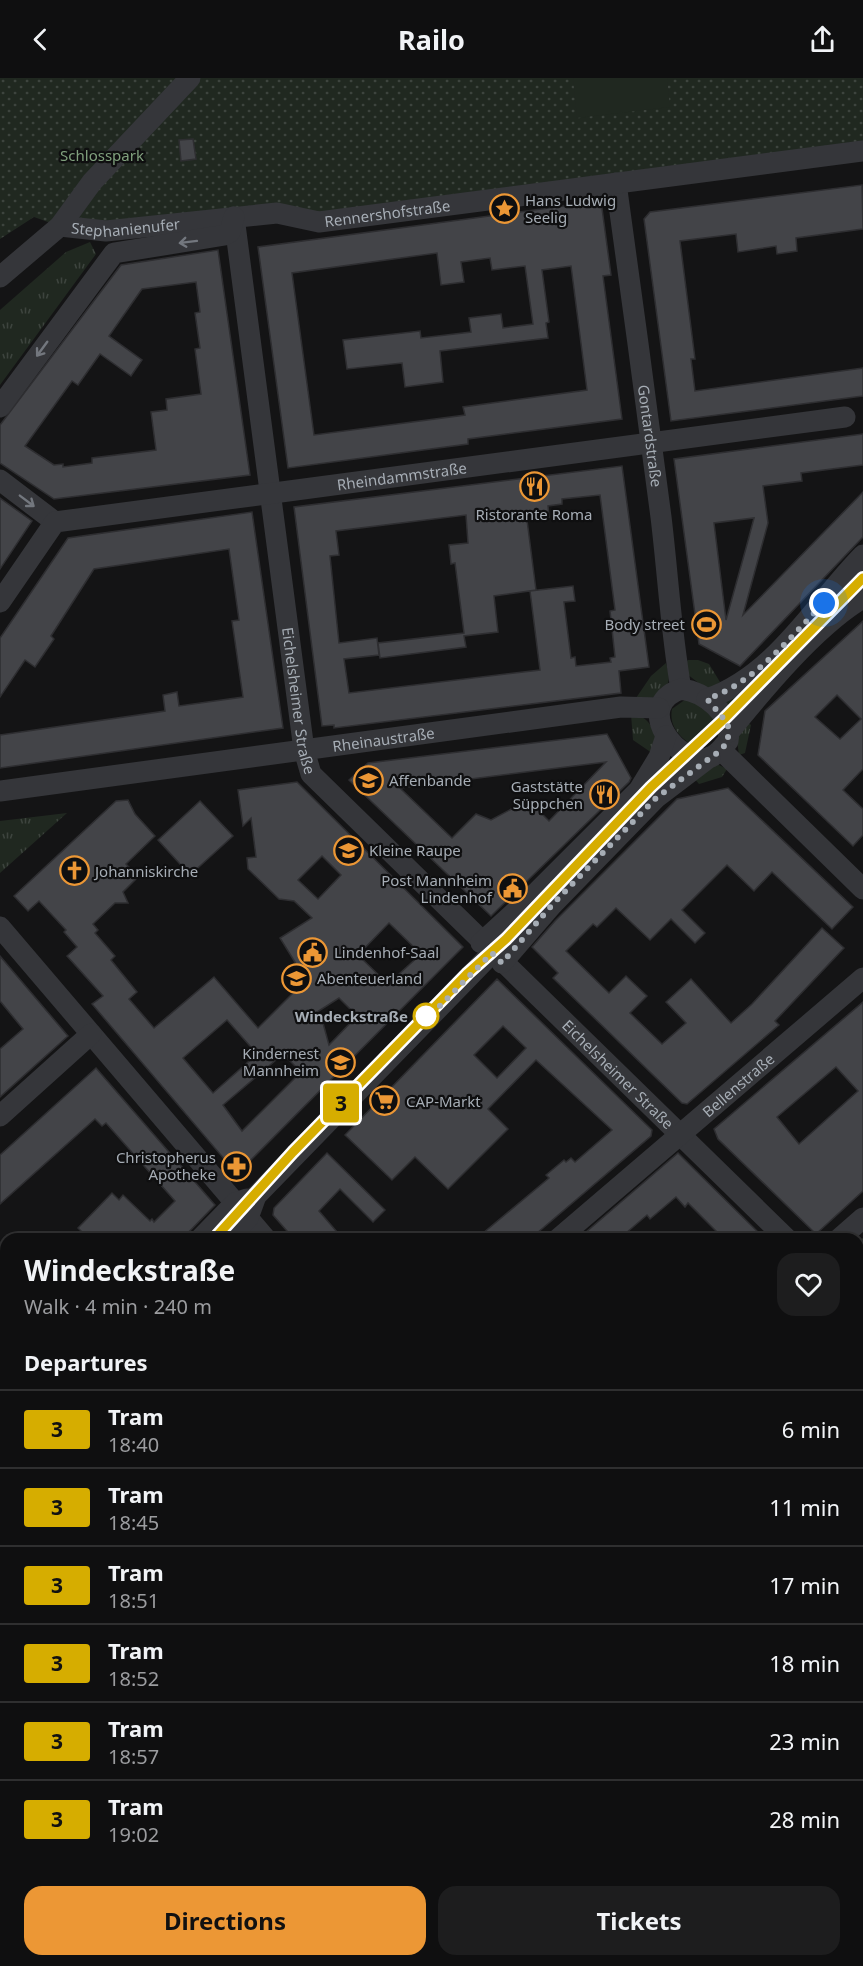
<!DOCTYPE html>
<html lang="en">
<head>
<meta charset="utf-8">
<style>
	body { margin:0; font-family:"Noto Sans",sans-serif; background:#1d1d1e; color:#f1f3f6; height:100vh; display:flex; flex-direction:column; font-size:22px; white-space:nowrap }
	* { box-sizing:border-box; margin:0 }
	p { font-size:20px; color:#9b9c9f }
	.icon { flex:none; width:33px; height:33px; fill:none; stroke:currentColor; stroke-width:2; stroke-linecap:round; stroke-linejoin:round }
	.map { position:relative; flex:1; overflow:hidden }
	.side { position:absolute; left:0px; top:1155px; width:864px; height:734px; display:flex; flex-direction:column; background:#0f0f10; border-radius:18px 18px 0 0; box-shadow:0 2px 4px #0004,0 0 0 2px #2f2f30 }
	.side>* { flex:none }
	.badge { padding:0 12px; border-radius:4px; font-size:21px; line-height:39px }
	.you { position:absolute; width:30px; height:30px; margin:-15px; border:4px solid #fff; border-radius:50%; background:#1a73e8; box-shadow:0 0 0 9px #1a73e833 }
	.map>.badge { position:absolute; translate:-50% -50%; box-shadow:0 0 0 3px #fff }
	h2 { padding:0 24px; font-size:22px; line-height:54px }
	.round { display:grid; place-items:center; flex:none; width:63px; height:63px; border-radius:18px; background:#1d1d1e }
	.head { display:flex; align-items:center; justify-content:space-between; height:102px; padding:0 24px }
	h1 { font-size:28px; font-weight:700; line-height:45px }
	.button { display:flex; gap:12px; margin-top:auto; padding:12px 24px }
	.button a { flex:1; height:69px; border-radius:18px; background:#ec9735; color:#111; font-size:24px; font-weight:700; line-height:69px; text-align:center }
	.button a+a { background:#1d1d1e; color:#f1f3f6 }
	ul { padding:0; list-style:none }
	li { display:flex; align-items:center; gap:18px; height:78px; padding:0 24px; border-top:2px solid #2f2f30 }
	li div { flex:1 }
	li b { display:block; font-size:22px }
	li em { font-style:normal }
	li .badge { min-width:66px; font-weight:700; text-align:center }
	header { display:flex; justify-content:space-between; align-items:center; height:78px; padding:0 24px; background:#0f0f10; font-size:27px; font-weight:700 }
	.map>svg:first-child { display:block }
</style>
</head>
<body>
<header><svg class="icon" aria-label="back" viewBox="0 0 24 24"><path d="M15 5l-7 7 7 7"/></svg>Railo<svg class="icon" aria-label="share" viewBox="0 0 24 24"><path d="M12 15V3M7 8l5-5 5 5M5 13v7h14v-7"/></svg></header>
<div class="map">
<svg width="863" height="1888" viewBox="0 0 863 1888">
	<defs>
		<pattern id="industrial-grid" width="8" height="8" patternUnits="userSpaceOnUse" patternTransform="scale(1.5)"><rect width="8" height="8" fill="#202022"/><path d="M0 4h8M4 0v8" fill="none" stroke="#3d3e40"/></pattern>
		<pattern id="grass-tufts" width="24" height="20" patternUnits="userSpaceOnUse" patternTransform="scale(1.5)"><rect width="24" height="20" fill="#202820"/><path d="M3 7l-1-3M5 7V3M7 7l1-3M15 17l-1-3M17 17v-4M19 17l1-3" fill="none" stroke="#3d443e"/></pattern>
		<pattern id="park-dots" width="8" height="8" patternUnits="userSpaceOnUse" patternTransform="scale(1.5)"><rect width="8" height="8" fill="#202820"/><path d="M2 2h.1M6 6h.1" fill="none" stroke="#3d443e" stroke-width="1.8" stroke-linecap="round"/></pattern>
	</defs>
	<rect width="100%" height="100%" fill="#141415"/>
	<path fill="url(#industrial-grid)" d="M89 1882H265L270 1888H78Z"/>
	<g fill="url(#grass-tufts)">
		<path d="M90 164 96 176 0 307V232L66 174Z"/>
		<path d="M863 490V515L737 639 721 622Z"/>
		<path d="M688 582H698L709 586 720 604 713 609 705 610 687 596 685 585Z"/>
		<path d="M666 585C672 606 669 608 651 621L636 620 651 598Z"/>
		<path d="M686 621 696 623 717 643 691 667C678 657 669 647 672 631Z"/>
		<path d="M631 636C648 638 652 648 658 663L652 675 633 662Z"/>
		<path d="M747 644 751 647 745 675 739 677 737 662Z"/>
		<path d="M717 686 727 691 722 699 699 706 693 699Z"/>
		<path d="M67 735 0 795V743Z"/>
		<path d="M58 1882H90V1883L80 1888H45Z"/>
		<path d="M188 1883H287L293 1888H192Z"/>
		<path d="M563 1883V1882L773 1883 767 1888H557Z"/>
	</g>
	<g fill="url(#park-dots)">
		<path d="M0 0H863V73L319 144 59 148 34 139 0 161Z"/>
		<path d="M863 1160V1810L858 1804V1164Z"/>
		<path d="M0 1631 6 1638V1805L0 1810Z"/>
	</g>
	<path fill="#202820" d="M573 0H667L670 29 577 40Z"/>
	<g fill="#434448" stroke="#2e2e31" stroke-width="1.5" fill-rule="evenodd">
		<path d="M193 61 196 81 181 83 179 62Z"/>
		<path d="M862 107 863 151 796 160 797 173 777 176 776 168 738 174 736 156 680 163 695 281H691L695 313 863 290V318L671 343 644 141 650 134Z"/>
		<path d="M601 123 611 197 603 198 622 341 468 361V366L288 390 258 169ZM437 175 441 207 464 204 461 184 490 180 492 192 525 188 533 246 503 250 501 236 469 240 471 254 421 260 420 253 343 262 347 291 402 285 405 309 443 304 440 273 548 260 546 245 549 244 542 192 571 188 587 312 463 329 465 337 314 357 292 195Z"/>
		<path d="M218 172 250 397 54 421 0 385V347L121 187ZM196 204 200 234 195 235 200 270 195 271 201 316 166 321 167 332 151 334 156 372 92 380V385L63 389V386L54 387 25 368 72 303 78 307 100 276 131 298 142 282 109 258 142 211Z"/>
		<path d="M863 356V387L801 395 802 403 763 408 768 445 743 537 863 414V459L740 588 699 566 674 381ZM754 440 746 470 726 542 714 445Z"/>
		<path d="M622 388 649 589 619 593 621 615 334 650V647L322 648 294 429ZM600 417 615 532 610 533 615 579 610 580 611 584 576 588 575 579 571 580 564 524 575 523 573 508 530 513 540 592 349 615 344 581 379 577 377 560 339 565 330 478 339 477 336 453 466 437 468 465 449 467 451 486 455 485 464 555 378 565 380 580 466 569 464 558 498 554 494 518 536 512 527 442 549 439 548 428 562 426V421Z"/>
		<path d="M0 420 32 443 0 491Z"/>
		<path d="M252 434 283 650 0 690V657L165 633 163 617 177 614 179 628 243 619 232 543 239 542 229 471 94 491 51 558 54 561 35 589 25 582 0 619V560L68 460Z"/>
		<path d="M863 543V691L843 712 863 731V757L853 768 758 677 765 633ZM837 617 861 641 840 661 815 639Z"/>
		<path d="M607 656 631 700 629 704 491 838 349 702 368 685ZM606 684 549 743 528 722 491 742 476 736 452 760 400 710Z"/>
		<path d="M297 704 463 869 237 1096 92 926 103 918 67 878 77 869 64 854 66 852 39 823 28 833 14 818 116 723 128 722 135 736 155 758 126 786 138 799 123 814 128 825H115L93 846 98 852 95 855 115 878 111 882 137 914 129 921 154 950 214 899 258 950 306 902 280 860 312 840 294 823 279 821 248 791 247 780 256 779 251 740 243 748 238 712ZM322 778 341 797 318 821 298 802ZM389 845 421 876 388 906 358 877ZM339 920 357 938 329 967 323 945 317 934ZM227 942 257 976 213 1015 183 980ZM283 976 301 994 242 1053 223 1027Z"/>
		<path d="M728 710 853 829 832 851 772 794 754 813 727 787 682 832 705 855 695 865 671 841 650 862 616 830 597 849 593 846 566 873 609 915 626 898 647 918 630 935 662 966 686 945 666 924 691 901 731 945 752 926 822 850 844 870 775 943 779 947 687 1026 682 1025 553 900 558 895 532 869 555 843 677 721Z"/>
		<path d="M200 723 233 758 190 797 158 762Z"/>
		<path d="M0 878 68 958 0 1019V971L23 951 0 923Z"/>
		<path d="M497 901 652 1052 651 1058 530 1161H476L549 1100 546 1097 564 1082 566 1084 571 1080 575 1084 612 1052 536 982 488 1031 508 1051 448 1111 415 1079 392 1102 345 1057ZM503 948 526 970 497 1000 474 977Z"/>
		<path d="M863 924V1113L816 1156 718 1061 714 1051ZM836 989 858 1013 799 1066 777 1039Z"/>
		<path d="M96 990 215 1127 182 1161H89L78 1150 112 1115 119 1122 123 1117 150 1143 152 1141 154 1144 175 1123 106 1045 102 1048 95 1041 0 1126V1077Z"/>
		<path d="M327 1075 385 1132 373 1144 340 1111 319 1133 343 1161H294L273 1137 274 1130Z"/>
		<path d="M678 1075 765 1161H724L688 1125 685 1129 676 1119 650 1141 647 1137 619 1161H578Z"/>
	</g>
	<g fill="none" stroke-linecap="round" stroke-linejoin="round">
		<path stroke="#35363a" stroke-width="10" d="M230 1882 233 1888"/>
		<g stroke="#35363a" stroke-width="21">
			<path id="s1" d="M616 105C631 216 647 328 661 439 668 497 671 554 681 611"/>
			<path id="s2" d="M234 139 304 672 311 696 787 1161"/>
			<path id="s3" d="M60 148 106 153 277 135 319 144 863 73"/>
			<path d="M0 199 60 148 92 104 190 0"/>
			<path d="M0 329 114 175 225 157 230 154 234 139"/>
			<path d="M0 402 55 444"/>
			<path id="s4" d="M0 524 55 444 845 339"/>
			<path d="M681 611C705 614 733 636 728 663 723 669 718 676 711 679 679 691 631 628 681 611Z"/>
			<path d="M707 621C776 597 814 527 863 477"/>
			<path d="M729 654C764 611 816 548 863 520"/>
			<path d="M721 672 863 811"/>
			<path id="s5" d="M0 713 621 629 659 630"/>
			<path d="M0 849 266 1161"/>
			<path d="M481 865 538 813 639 712 659 679 666 658"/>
			<path d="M502 885 552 827 656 720 710 679"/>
			<path d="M0 1038 91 956"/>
			<path d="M200 1161 235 1125 247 1121"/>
			<path d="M227 1161 248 1140 256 1118 492 875"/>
			<path id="s6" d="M558 1161 863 900"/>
			<path d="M839 1161 863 1140"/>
			<path d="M0 1364 6 1358"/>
			<path d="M0 1393 6 1387"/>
			<path d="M0 1533 6 1540"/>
			<path d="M858 1843 863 1849"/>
			<path d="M457 1888 463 1882"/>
		</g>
		<g stroke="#43464a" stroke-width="28">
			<path d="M295 1882 300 1888"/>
			<path d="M21 1888 31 1882"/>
		</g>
		<g stroke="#4c4f53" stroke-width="1.5">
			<path d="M214 1161 279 1089 468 895 506 861 651 709 724 641 863 500"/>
			<path d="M0 1383 6 1377"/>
		</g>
	</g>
	<defs><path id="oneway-shaft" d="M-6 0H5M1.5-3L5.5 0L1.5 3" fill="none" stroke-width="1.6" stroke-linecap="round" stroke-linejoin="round" transform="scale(1.5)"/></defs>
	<g stroke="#73777e">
		<use href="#oneway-shaft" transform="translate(188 164) rotate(173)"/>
		<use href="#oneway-shaft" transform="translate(42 271) rotate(126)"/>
		<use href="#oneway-shaft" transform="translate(27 423) rotate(37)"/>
	</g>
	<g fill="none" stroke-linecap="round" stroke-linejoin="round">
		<defs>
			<path id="line" d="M214 1161 293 1074 468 895 506 861 651 709 724 641 863 500"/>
		</defs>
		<use href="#line" stroke="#fff" stroke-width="14"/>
		<use href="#line" stroke="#d6ad00" stroke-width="9"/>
		<path stroke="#a6adb5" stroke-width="6" stroke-dasharray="0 10.8" d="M426 938 427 941 492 875 502 885 552 827 656 720 721 672 728 663V646L707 621C756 604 788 561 824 525"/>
	</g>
	<defs>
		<symbol id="sight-ring" viewBox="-11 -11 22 22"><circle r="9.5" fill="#0f0f10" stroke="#ec9735" stroke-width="1.5"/><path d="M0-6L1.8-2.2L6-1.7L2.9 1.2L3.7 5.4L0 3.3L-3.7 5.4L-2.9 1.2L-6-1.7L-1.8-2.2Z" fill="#ec9735"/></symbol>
		<symbol id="restaurant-ring" viewBox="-11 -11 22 22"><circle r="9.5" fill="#0f0f10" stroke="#ec9735" stroke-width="1.5"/><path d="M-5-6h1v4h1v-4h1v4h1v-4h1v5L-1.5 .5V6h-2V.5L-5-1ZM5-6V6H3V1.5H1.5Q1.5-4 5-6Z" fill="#ec9735"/></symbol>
		<symbol id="stadium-ring" viewBox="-11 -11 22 22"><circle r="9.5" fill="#0f0f10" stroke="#ec9735" stroke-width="1.5"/><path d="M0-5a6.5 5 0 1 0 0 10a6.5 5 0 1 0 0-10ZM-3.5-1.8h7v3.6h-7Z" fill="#ec9735"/></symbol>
		<symbol id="school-ring" viewBox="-11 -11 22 22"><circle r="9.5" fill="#0f0f10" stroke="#ec9735" stroke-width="1.5"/><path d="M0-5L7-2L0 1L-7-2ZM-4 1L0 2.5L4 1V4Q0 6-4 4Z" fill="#ec9735"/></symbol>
		<symbol id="church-ring" viewBox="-11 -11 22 22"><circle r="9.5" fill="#0f0f10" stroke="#ec9735" stroke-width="1.5"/><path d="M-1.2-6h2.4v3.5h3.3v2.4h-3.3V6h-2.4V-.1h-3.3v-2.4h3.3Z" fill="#ec9735"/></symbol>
		<symbol id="civic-ring" viewBox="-11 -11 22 22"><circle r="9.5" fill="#0f0f10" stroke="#ec9735" stroke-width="1.5"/><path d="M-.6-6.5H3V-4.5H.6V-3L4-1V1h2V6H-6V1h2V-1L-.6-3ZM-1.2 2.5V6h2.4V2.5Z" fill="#ec9735"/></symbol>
		<symbol id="supermarket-ring" viewBox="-11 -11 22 22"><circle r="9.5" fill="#0f0f10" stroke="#ec9735" stroke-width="1.5"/><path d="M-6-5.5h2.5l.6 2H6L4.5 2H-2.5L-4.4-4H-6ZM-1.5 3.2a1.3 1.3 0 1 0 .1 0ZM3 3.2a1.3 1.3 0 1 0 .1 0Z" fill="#ec9735"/></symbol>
		<symbol id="pharmacy-ring" viewBox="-11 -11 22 22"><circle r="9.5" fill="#0f0f10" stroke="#ec9735" stroke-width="1.5"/><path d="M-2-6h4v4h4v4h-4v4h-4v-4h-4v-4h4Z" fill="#ec9735"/></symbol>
	</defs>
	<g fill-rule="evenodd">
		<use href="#sight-ring" x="488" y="114" width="33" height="33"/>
		<use href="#restaurant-ring" x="518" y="392" width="33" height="33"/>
		<use href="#stadium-ring" x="690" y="530" width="33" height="33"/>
		<use href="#school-ring" x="352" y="686" width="33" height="33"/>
		<use href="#restaurant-ring" x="588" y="700" width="33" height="33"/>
		<use href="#school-ring" x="332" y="756" width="33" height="33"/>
		<use href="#church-ring" x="58" y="776" width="33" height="33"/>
		<use href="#civic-ring" x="496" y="794" width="33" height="33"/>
		<use href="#civic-ring" x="296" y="858" width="33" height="33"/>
		<use href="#school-ring" x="280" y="884" width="33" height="33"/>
		<use href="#school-ring" x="324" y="968" width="33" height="33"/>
		<use href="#supermarket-ring" x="368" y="1006" width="33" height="33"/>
		<use href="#pharmacy-ring" x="220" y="1072" width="33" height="33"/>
	</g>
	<circle fill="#fff" stroke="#d6ad00" stroke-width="3" cx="426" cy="938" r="12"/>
	<g text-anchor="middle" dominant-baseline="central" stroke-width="4.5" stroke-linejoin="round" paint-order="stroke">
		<g font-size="15" fill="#80a07d" stroke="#0f0f10">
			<text x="102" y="77">Schlosspark</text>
		</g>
		<g font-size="15" fill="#a6adb5" stroke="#0f0f10" text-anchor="start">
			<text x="525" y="122">Hans Ludwig<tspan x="525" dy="17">Seelig</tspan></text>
			<text x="534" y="436" text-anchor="middle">Ristorante Roma</text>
			<text x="685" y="546" text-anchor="end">Body street</text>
			<text x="389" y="702">Affenbande</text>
			<text x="583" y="708" text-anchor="end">Gaststätte<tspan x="583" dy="17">Süppchen</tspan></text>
			<text x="369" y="772">Kleine Raupe</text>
			<text x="95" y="793">Johanniskirche</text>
			<text x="492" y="802" text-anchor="end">Post Mannheim<tspan x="492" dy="17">Lindenhof</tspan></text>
			<text x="334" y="874">Lindenhof-Saal</text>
			<text x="317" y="900">Abenteuerland</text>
			<text x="319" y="975" text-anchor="end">Kindernest<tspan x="319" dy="17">Mannheim</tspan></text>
			<text x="406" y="1023">CAP-Markt</text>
			<text x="216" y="1079" text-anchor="end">Christopherus<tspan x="216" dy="17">Apotheke</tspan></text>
		</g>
		<g font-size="15" fill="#a6adb5" stroke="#0f0f10">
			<text stroke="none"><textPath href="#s3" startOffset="330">Rennershofstraße</textPath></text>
			<text stroke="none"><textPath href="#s3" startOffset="66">Stephanienufer</textPath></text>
			<text stroke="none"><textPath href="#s1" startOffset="255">Gontardstraße</textPath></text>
			<text stroke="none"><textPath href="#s4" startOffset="447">Rheindammstraße</textPath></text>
			<text stroke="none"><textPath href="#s2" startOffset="488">Eichelsheimer Straße</textPath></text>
			<text stroke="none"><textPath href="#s5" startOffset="387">Rheinaustraße</textPath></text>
			<text stroke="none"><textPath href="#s2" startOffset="992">Eichelsheimer Straße</textPath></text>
			<text stroke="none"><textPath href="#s6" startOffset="237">Bellenstraße</textPath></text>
		</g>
		<g font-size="15" font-weight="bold" fill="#a6adb5" stroke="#0f0f10" text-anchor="end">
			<text x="408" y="938">Windeckstraße</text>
		</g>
	</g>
</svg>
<div class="you" style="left:824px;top:525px"></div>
<b class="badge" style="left:341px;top:1025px;background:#d6ad00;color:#111">3</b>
<section class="side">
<div class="head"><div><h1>Windeckstraße</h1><p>Walk · 4 min · 240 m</p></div><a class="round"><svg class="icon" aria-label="heart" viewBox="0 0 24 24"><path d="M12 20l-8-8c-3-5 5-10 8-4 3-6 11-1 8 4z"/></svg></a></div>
<h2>Departures</h2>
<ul>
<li><span class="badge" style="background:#d6ad00;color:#111">3</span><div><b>Tram</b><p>18:40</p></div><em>6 min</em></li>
<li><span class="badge" style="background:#d6ad00;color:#111">3</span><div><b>Tram</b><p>18:45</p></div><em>11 min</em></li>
<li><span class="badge" style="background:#d6ad00;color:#111">3</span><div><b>Tram</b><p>18:51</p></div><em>17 min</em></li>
<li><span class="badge" style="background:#d6ad00;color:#111">3</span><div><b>Tram</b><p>18:52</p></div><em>18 min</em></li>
<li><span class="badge" style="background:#d6ad00;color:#111">3</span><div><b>Tram</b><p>18:57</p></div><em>23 min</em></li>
<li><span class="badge" style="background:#d6ad00;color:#111">3</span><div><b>Tram</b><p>19:02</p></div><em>28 min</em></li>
</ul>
<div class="button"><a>Directions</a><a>Tickets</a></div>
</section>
</div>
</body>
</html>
